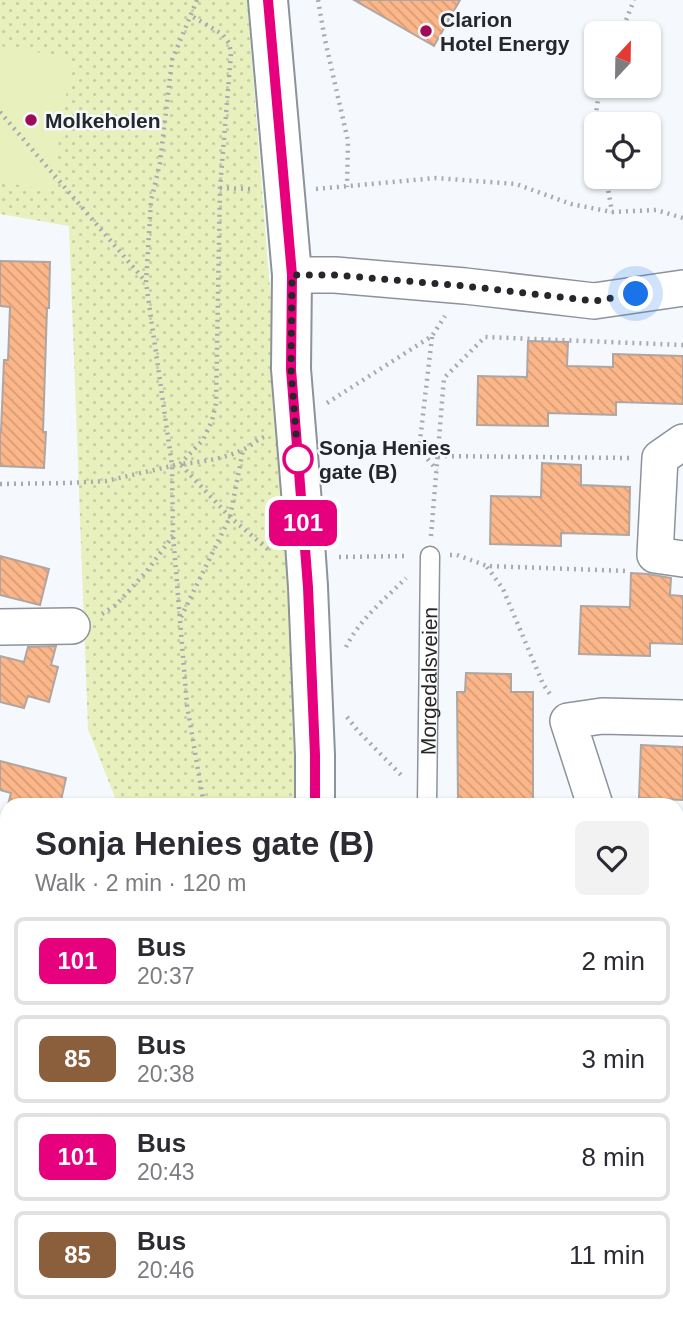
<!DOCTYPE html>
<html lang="en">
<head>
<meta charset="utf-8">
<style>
	body { margin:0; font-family:Helvetica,sans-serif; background:#f2f2f3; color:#2b2b33; height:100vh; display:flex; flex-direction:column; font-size:26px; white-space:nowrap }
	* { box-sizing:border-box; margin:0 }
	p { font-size:23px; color:#7c7c81 }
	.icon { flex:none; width:38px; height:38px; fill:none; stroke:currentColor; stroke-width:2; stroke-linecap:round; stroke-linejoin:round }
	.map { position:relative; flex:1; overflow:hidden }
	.drawer { position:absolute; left:0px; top:798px; width:684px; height:525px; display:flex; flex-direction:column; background:#fff; border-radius:21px 21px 0 0; box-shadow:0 2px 5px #0004 }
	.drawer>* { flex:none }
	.badge { padding:0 14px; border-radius:10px; font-size:24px; line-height:46px }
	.needle { width:46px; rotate:22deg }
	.controls { position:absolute; left:584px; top:21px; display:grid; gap:14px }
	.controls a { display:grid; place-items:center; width:77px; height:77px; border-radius:10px; background:#fff; box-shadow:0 2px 5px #0004; font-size:35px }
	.you { position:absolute; width:35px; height:35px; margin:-18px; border:5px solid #fff; border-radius:50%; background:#1a73e8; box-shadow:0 0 0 10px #1a73e833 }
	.map>.badge { position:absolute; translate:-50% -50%; box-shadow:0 0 0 4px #fff }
	.round { display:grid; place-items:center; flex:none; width:74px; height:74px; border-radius:10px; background:#f2f2f3 }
	.head { display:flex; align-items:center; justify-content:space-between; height:119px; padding:0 35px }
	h1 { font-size:33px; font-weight:700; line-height:52px }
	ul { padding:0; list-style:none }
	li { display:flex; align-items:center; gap:21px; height:88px; margin:0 14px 10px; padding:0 21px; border:4px solid #e1e1e2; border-radius:10px }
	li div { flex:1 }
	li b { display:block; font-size:26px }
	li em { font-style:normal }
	li .badge { min-width:77px; font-weight:700; text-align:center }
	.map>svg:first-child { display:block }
</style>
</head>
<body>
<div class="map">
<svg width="683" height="1323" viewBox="0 0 683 1323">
	<defs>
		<pattern id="grass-dots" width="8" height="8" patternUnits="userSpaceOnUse" patternTransform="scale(1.75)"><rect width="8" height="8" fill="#e8f0bd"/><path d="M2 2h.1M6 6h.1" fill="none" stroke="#c7cea3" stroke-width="1.8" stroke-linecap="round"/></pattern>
		<pattern id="building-back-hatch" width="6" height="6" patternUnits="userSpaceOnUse" patternTransform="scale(1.75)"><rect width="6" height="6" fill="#fbb689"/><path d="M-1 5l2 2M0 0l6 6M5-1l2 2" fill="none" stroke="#d79c76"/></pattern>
	</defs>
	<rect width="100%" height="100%" fill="#f5f9fe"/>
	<g fill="url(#grass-dots)">
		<path d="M0 0H247L300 667V805H118L88 729 69 226 0 214Z"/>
		<path d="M84 1316H302V1323H78Z"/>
	</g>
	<path fill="#e8f0bd" d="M0 46 72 58 51 190 0 182Z"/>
	<g fill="url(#building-back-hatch)" stroke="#b0a6a1" stroke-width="2">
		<path d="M354 0H460L434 46Z"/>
		<path d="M0 261 50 262 49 308H47L43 432H46L44 468 0 466V431H1L4 360H8L10 307 0 306Z"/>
		<path d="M528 341 568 342 567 366 613 367V354L683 356V404L616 402V415L548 413V426L477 425 478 376 527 377Z"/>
		<path d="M542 463 581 465V485L630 487 629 535 561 533V546L490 544 491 496 541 497Z"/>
		<path d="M0 556 49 569 40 605 0 595Z"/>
		<path d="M631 573 648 574 671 578 670 595 683 596V644L650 643V656L579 654 581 606 630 607Z"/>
		<path d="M56 646 51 665 58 667 49 702 28 696 24 708 0 702V656L24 662 28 647Z"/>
		<path d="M466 673 511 674V692H533V803H529V805H462V804L458 803 457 692H465Z"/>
		<path d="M641 745 683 747V800L639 798Z"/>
		<path d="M0 761 66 778 60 805H8L11 793 0 790Z"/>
	</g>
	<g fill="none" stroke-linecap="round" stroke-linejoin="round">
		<defs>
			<g id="service">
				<path id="s1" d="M427 805 430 556"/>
				<path d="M677 924 683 926"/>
			</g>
			<g id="minor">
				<path d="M292 275H335L465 286 594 301 683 288"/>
				<path d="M683 442 660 458 655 555 683 559"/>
				<path d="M0 627 72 626"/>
				<path d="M595 805 568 721 602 716 683 718"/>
				<path d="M0 892 7 894"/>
				<path d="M677 1169H683"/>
				<path d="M0 1171 7 1173"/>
				<path d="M632 1316 633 1323"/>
			</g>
			<g id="tertiary">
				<path d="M268 0 292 275 291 369 304 528"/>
				<path d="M308 587 315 755V805"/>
				<path d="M319 1316V1323"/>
			</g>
		</defs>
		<use href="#service" stroke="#8d939b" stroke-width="21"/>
		<use href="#minor" stroke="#8d939b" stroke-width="38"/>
		<use href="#tertiary" stroke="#8d939b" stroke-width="42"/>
		<g stroke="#a7abaf" stroke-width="4.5" stroke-dasharray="2 5" stroke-linecap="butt">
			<path d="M197 0 172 60 160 163 151 201 146 283 172 465 173 535 187 705 204 805"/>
			<path d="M318 0 325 40 348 141 347 187"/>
			<path d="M621 33 634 0"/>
			<path d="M0 112 146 282"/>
			<path d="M598 124 596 113 600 86"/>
			<path d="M606 177 612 212"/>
			<path d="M220 188 251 189"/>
			<path d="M316 189 436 178 516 184 571 204 612 212 656 210 683 218"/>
			<path d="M432 337 419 449 437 470"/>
			<path d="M327 403 432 336 445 316"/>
			<path d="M264 437C256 440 251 446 244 449 224 459 202 462 180 464L230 517 271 552"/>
			<path d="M438 456 630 458"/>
			<path d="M0 484 69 483 106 481 180 464 203 440 212 421 216 403 220 188 231 53 229 43 222 34 190 15"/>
			<path d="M431 536 444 378 485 337 683 345"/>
			<path d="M450 555H457L487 566 628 571"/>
			<path d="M339 557 408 556"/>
			<path d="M487 567 503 589 543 684 552 697"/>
			<path d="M102 614 116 605 146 572 173 536"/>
			<path d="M181 617 230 517 243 450"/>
			<path d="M346 647C359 620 385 599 406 578"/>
			<path d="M347 717 358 731 403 777"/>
			<path d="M677 1100 683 1096"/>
			<path d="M215 1316 220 1323"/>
			<path d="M471 1316V1323"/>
			<path d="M144 1323 145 1316"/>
		</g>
		<use href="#service" stroke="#fff" stroke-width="18"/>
		<use href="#minor" stroke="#fff" stroke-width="35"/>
		<use href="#tertiary" stroke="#fff" stroke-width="38"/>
		<defs>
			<path id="tertiary-bridge" d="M304 528 308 587"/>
		</defs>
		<use href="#tertiary-bridge" stroke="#8d939b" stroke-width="42" stroke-linecap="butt"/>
		<use href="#tertiary-bridge" stroke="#fff" stroke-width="38"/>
	</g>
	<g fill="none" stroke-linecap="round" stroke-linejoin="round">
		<defs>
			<path id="line" d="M268 0 292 275 291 369 308 587 315 755V805"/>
		</defs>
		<use href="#line" stroke="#fff" stroke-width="16"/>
		<use href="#line" stroke="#e6007e" stroke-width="10"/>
		<path stroke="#25272a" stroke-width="7" stroke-dasharray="0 12.6" d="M298 459 291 369 292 275H335L465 286 594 301 636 294"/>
	</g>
	<g fill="#9e0b56" stroke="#f5f9fe" stroke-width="2.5">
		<circle cx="426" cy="31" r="7"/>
		<circle cx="31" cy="120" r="7"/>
	</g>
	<circle fill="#fff" stroke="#e6007e" stroke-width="3.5" cx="298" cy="459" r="14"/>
	<g text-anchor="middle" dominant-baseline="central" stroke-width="5" stroke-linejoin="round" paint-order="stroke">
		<g font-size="21" font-weight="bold" fill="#25272a" stroke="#f5f9fe" text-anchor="start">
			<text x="440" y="19">Clarion<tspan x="440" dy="24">Hotel Energy</tspan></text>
			<text x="45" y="120">Molkeholen</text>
		</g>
		<g font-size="21" font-weight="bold" fill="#25272a" stroke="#f5f9fe" text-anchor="start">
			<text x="319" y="447">Sonja Henies<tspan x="319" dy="24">gate (B)</tspan></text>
		</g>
		<g font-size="21" fill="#25272a" stroke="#f5f9fe">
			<text stroke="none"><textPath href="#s1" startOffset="124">Morgedalsveien</textPath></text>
		</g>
	</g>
</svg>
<div class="controls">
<a><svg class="needle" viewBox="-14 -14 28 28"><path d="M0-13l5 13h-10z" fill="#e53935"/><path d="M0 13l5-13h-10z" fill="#7c7c81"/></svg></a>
<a><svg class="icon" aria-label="locate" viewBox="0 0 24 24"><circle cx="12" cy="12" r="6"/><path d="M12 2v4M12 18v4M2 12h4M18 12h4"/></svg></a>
</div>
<div class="you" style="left:636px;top:294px"></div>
<b class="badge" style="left:303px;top:523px;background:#e6007e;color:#fff">101</b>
<section class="drawer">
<div class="head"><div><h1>Sonja Henies gate (B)</h1><p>Walk · 2 min · 120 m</p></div><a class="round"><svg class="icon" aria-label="heart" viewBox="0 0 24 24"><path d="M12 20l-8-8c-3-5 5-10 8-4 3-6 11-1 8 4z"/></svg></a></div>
<ul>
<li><span class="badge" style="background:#e6007e;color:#fff">101</span><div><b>Bus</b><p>20:37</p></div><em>2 min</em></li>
<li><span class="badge" style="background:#8b5e3c;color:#fff">85</span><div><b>Bus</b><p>20:38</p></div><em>3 min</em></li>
<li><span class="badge" style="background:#e6007e;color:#fff">101</span><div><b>Bus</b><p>20:43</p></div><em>8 min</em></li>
<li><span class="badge" style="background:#8b5e3c;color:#fff">85</span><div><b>Bus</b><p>20:46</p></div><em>11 min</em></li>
</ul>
</section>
</div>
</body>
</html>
